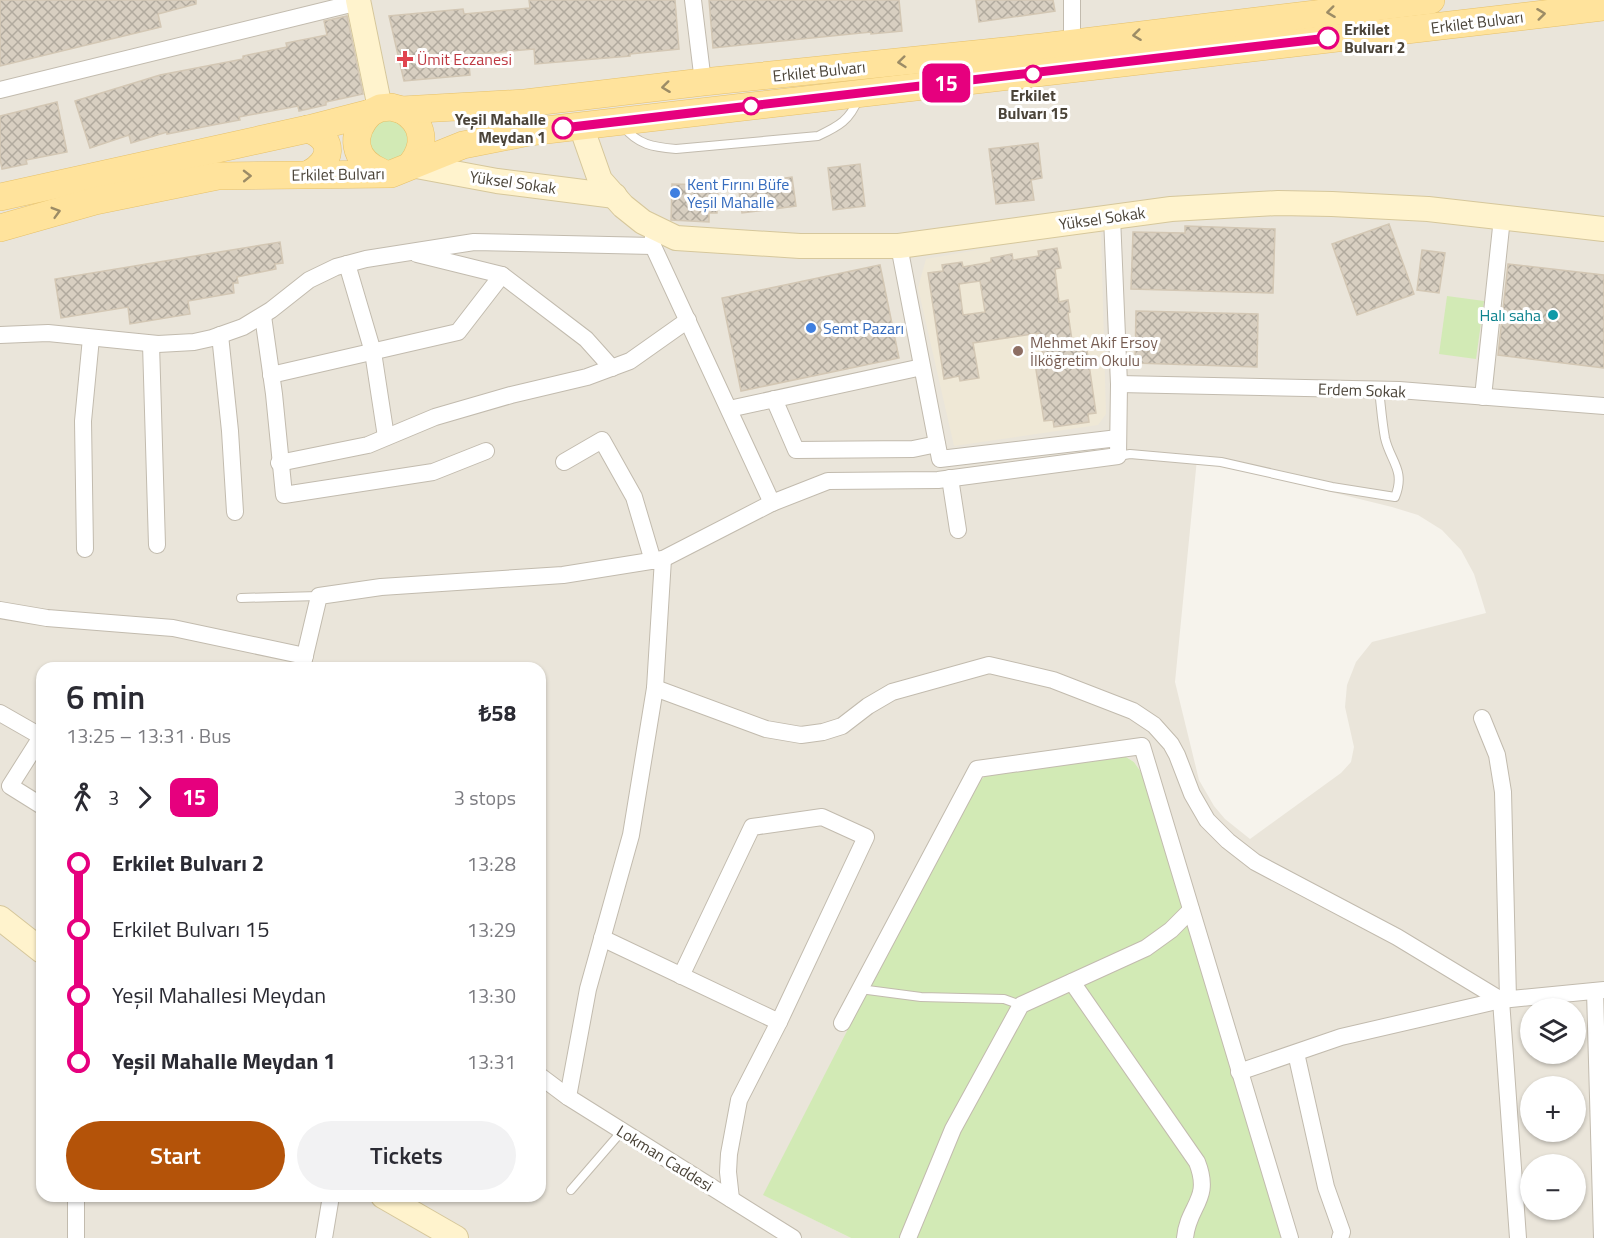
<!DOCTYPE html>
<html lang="en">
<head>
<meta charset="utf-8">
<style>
	body { margin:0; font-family:"Titillium Web",sans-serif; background:#f2f2f3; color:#2b2b33; height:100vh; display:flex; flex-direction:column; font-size:22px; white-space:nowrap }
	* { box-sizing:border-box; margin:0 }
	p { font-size:20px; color:#7c7c81 }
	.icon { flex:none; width:33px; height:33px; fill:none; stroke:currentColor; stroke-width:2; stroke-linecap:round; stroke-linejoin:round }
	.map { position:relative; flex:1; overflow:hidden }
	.panel { position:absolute; left:36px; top:662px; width:510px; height:540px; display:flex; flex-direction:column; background:#fff; border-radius:18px; box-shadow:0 2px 4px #0004 }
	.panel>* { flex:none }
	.badge { padding:0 12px; border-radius:9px; font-size:21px; line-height:39px }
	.fabs { position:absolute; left:1520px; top:998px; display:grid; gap:12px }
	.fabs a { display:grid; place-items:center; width:66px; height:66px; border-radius:50%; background:#fff; box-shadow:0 2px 4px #0004; font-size:30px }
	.map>.badge { position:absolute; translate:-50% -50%; box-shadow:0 0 0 3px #fff }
	.legs { display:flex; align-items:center; gap:9px; height:66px; padding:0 30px; font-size:20px }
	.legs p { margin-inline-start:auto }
	.head { display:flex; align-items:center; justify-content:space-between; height:102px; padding:0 30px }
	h1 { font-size:33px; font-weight:600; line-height:45px }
	.primary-button { display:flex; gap:12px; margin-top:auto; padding:12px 30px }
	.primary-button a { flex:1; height:69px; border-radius:36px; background:#b45309; color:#fff; font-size:24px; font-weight:600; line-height:69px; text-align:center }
	.primary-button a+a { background:#f2f2f3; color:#2b2b33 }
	ul { padding:0 30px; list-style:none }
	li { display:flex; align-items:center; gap:21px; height:66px; font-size:22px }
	li i { display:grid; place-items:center; width:9px; height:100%; margin:0 8px; background:currentColor }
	li i::after { content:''; width:15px; height:15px; margin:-8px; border:4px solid; border-radius:50%; background:#fff }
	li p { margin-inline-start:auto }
	li:first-child i { background:linear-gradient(#0000 50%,currentColor 0) }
	li:last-child i { background:linear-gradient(currentColor 50%,#0000 0) }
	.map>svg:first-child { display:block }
</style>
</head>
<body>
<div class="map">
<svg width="1604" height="1238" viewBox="0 0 1604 1238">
	<defs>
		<pattern id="building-cross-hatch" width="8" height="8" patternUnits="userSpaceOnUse" patternTransform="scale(1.5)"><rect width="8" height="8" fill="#d8cfc1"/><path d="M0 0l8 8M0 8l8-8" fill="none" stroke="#b1aa9e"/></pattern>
	</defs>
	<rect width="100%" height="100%" fill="#f6f3ec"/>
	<path fill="#eae5da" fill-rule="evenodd" d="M0 0H1604V1238H1281L1185 903 1141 772 1134 762 1123 755 764 1195 851 1238H0ZM1197 459 1392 507 1418 515 1442 530 1461 550 1474 574 1486 613 1372 642 1356 662 1347 685 1345 707 1354 747 1351 762 1341 773 1250 839 1225 819 1214 806 1199 780 1175 682ZM42 668H540V1196H42ZM1530 1008H1575V1053H1530ZM1530 1086H1575V1131H1530ZM1530 1164H1575V1209H1530Z"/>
	<path fill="#efe8d6" d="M1094 229 1101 234 1106 414 1098 425 954 446 918 288 926 259Z"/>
	<g fill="#d2eab5">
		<path d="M389 115 413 134 400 162H376L364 132Z"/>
		<path d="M1447 296 1484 301 1476 359 1439 354Z"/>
		<path d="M1123 755 1134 762 1141 772 1185 903 1281 1238H851L763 1195 972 787 988 774Z"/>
	</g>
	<g fill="url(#building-cross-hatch)" stroke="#d3c7b4" stroke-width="1.5" fill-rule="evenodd">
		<path d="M0 0H196V4L158 14 161 27 0 66Z"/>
		<path d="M529 0H675L679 49 630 54V56L535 64 534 49 468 55 470 75 404 81 389 16 463 9 464 14 530 8Z"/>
		<path d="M709 0H899L902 31 871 34V32L713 48Z"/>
		<path d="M976 0H1053L1055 11 979 22Z"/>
		<path d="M347 16 363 94 326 102V105L299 111 298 106 239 117 240 120 213 125 167 134V132L131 143 129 135 90 148 75 101 160 75 243 59V56L287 47 286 43 327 35 324 21Z"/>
		<path d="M57 102 67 152 26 160 27 164 2 169 0 159V116Z"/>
		<path d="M1038 143 1042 178 1031 180 1034 200 996 204 989 149Z"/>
		<path d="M860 164 865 206 833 210 828 168Z"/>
		<path d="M792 177 796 206 742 213 738 184Z"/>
		<path d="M672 184 711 185V190H718L717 213H709V222L671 220Z"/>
		<path d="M1389 224 1414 294 1357 315 1332 244Z"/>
		<path d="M1185 226 1275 229 1273 293 1131 289 1133 232 1185 233Z"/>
		<path d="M280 242 283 263 275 264 276 269 237 277 238 283H233L234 293 188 301 190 314 130 324 128 307 61 318 55 279Z"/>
		<path d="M1057 248 1061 268 1055 269 1059 302 1068 300 1070 312 1068 313 1073 347 1078 346V351L1087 350 1096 413 1088 414 1089 422 1054 427 1053 420 1044 421 1034 357 1043 356 1039 333 973 343 979 378 960 381 959 376 944 379 928 273 943 271 942 265 962 262 963 267 991 262V258L1012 254 1013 260 1039 256 1038 251ZM980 281 985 312 963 315 959 284Z"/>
		<path d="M1422 250 1445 253 1439 293 1417 290Z"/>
		<path d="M1508 264 1604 275V368L1498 355Z"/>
		<path d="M880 265 899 358 741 391 722 298Z"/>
		<path d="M1136 311 1258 314 1257 367 1135 363Z"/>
	</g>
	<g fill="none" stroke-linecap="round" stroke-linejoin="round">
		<defs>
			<g id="lane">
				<path d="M623 126C638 145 653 147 676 149L818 136C839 126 850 120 858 99"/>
				<path d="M1118 456 1130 454 1221 462 1332 487 1395 497C1406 470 1390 461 1385 438 1382 422 1381 406 1379 390"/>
				<path d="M241 598 319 596"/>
				<path d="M860 989 921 997 1004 999 1021 1005"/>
				<path d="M571 1190 622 1131"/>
			</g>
			<g id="street">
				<path d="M693 0 703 82"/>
				<path d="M1072 0V43"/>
				<path d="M0 90 359 2"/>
				<path d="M653 246 772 503"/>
				<path d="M899 246 940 459 1118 438"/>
				<path d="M417 254 502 275 586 339 612 368"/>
				<path d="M347 264 373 352 386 437"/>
				<path d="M263 316 274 394 284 495 433 472 486 451"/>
				<path d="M0 335 48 333 158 344 194 342 212 338 243 327 271 310 309 280 336 267 366 259 474 242 653 246V228"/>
				<path d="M220 335 230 431 235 512"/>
				<path d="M151 344 157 545"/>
				<path d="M271 375 458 332 502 275"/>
				<path d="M1119 384 1399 390 1604 406"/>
				<path d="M1483 397 1502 218"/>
				<path d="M774 399 796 450 913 449 937 444"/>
				<path d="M729 409 922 367"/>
				<path d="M564 462 602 440 634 497 653 561"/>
				<path d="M279 463 368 445 435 417 511 395 587 377 630 361 688 320"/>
				<path d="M950 478 958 530"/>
				<path d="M85 549 83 421 91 338"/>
				<path d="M0 610 47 618 173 628 305 656"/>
				<path d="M302 668 319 596 381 587 563 575 663 559 772 503 828 481 938 480 1118 456 1119 384 1112 217"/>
				<path d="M655 688 766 729 801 735 823 732 842 726 868 706 892 692 989 665 1053 680 1133 711 1154 725 1171 744 1177 755 1192 794 1207 820 1228 841 1255 862 1397 937 1501 1000 1518 1238"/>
				<path d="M0 713 42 737"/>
				<path d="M1482 718 1497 755 1503 792 1508 999"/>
				<path d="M41 737 10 786 42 806"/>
				<path d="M602 938 779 1022"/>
				<path d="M681 976 752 827 822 817 866 837 779 1022 739 1100 729 1154 728 1172 731 1199"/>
				<path d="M1072 982 1197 1162C1212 1200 1188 1205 1185 1238"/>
				<path d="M1595 991 1602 1238"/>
				<path d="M842 1023 977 769 1142 746 1290 1238"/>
				<path d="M1296 1053 1326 1187 1342 1232 1340 1238"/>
				<path d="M1239 1072 1341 1037 1501 1000 1604 990"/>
				<path d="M540 1076 568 1097 793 1238"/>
				<path d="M568 1097 588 989 631 835 655 688 663 559"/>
				<path d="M76 1238V1196"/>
				<path d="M324 1238 331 1196"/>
				<path d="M908 1238 953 1129 1021 1005 1146 948 1171 930 1191 910"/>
			</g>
			<g id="secondary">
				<path d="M358 0 380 108"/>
				<path d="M581 126 600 180 623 206 643 222 676 238 800 246H899L1171 209 1278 203 1332 204 1428 209 1604 229"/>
				<path d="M411 165 497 181 615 196"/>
				<path d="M0 918 42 951"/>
				<path d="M383 1196 456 1238"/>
			</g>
			<g id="primary">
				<path d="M402 110C424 123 427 145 411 165"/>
				<path d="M370 113C349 135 353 160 381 172"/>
				<path d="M308 129C336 139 332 162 309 174"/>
				<path d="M0 197 308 129 370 113 380 108 391 107 402 110 525 103 703 82 1042 47 1431 0"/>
				<path d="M0 228 95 201 218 176 391 174 463 145 529 132 1604 7"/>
			</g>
		</defs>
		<use href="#lane" stroke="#c2bbae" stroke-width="10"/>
		<use href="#street" stroke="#c2bbae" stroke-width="18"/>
		<use href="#secondary" stroke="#d6c79b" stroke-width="26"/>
		<use href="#primary" stroke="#e6c16a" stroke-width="28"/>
		<use href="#lane" stroke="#fff" stroke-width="8"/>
		<use href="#street" stroke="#fff" stroke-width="16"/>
		<use href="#secondary" stroke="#fff3cd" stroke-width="24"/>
		<use href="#primary" stroke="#ffe39c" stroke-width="27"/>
	</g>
	<defs><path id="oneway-chevron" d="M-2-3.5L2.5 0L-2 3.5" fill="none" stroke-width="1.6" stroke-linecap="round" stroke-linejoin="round" transform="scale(1.5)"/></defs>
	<g stroke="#9c8c66">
		<use href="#oneway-chevron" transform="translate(1331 12) rotate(173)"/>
		<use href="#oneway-chevron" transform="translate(1541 14) rotate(-7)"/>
		<use href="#oneway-chevron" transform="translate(1137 35) rotate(173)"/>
		<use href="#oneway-chevron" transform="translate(902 62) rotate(174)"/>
		<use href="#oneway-chevron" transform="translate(666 87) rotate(173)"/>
		<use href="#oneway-chevron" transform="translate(247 176) rotate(-1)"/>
		<use href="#oneway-chevron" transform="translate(56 212) rotate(-16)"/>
	</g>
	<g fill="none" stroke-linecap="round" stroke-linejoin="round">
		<defs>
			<path id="line-1" d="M563 128 1328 38"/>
		</defs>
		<use href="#line-1" stroke="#fff" stroke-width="14"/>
		<use href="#line-1" stroke="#e6007e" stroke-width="9"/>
	</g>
	<g fill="#fff" stroke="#e6007e" stroke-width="3">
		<circle cx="1328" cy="38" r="10"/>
		<circle cx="1033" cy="74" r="8"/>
		<circle cx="751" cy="106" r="8"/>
		<circle cx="563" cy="128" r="10"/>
	</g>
	<path fill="#e0444e" stroke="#fff" stroke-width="2" d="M402 50h6v6h6v6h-6v6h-6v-6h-6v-6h6z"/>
	<g fill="#3f7fe0" stroke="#fff" stroke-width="2">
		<circle cx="675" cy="193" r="6"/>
		<circle cx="811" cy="328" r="6"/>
	</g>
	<circle fill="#0f9aa8" stroke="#fff" stroke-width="2" cx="1553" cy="315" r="6"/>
	<circle fill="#8d6e63" stroke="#fff" stroke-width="2" cx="1018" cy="351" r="6"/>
	<g text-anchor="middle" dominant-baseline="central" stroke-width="6" stroke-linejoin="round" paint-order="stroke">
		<g font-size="16" fill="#4b4439" stroke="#fff">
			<text transform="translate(1477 22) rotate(-7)">Erkilet Bulvarı</text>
			<text transform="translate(819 71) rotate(-6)">Erkilet Bulvarı</text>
			<text transform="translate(338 174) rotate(-1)">Erkilet Bulvarı</text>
			<text transform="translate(513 182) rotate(8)">Yüksel Sokak</text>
			<text transform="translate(1102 218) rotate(-8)">Yüksel Sokak</text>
			<text transform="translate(1362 390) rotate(2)">Erdem Sokak</text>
			<text transform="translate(665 1158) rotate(32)">Lokman Caddesi</text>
		</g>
		<g font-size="16" font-weight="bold" fill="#4b4439" stroke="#fff" text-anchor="start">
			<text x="1344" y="29">Erkilet<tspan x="1344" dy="18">Bulvarı 2</tspan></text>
			<text x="1033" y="95" text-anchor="middle">Erkilet<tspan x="1033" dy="18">Bulvarı 15</tspan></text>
			<text x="546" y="119" text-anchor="end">Yeşil Mahalle<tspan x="546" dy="18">Meydan 1</tspan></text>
		</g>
		<g font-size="16" fill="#be3a42" stroke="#fff" text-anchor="start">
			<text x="417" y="59">Ümit Eczanesi</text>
		</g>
		<g font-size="16" fill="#366cbe" stroke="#fff" text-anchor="start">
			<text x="687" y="184">Kent Fırını Büfe<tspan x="687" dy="18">Yeşil Mahalle</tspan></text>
			<text x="823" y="328">Semt Pazarı</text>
		</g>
		<g font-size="16" fill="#0d838f" stroke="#fff" text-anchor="end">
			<text x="1541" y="315">Halı saha</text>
		</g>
		<g font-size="16" fill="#785e54" stroke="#fff" text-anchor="start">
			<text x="1030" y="342">Mehmet Akif Ersoy<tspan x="1030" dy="18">İlköğretim Okulu</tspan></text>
		</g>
	</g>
</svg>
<div class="fabs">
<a><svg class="icon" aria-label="layers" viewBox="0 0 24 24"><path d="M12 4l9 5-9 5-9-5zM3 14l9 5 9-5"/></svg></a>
<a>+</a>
<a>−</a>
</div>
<b class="badge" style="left:946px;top:83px;background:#e6007e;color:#fff">15</b>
<section class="panel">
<div class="head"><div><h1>6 min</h1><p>13:25 – 13:31 · Bus</p></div><b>₺58</b></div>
<div class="legs"><svg class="icon" aria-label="walk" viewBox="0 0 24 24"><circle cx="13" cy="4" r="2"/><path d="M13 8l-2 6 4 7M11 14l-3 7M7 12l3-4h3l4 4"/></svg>3<svg class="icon" aria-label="forward" viewBox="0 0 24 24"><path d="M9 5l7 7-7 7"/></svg><b class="badge" style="background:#e6007e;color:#fff">15</b><p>3 stops</p></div>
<ul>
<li><i style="color:#e6007e"></i><b>Erkilet Bulvarı 2</b><p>13:28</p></li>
<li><i style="color:#e6007e"></i><span>Erkilet Bulvarı 15</span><p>13:29</p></li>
<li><i style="color:#e6007e"></i><span>Yeşil Mahallesi Meydan</span><p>13:30</p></li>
<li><i style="color:#e6007e"></i><b>Yeşil Mahalle Meydan 1</b><p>13:31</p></li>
</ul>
<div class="primary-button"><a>Start</a><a>Tickets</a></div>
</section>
</div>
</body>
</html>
